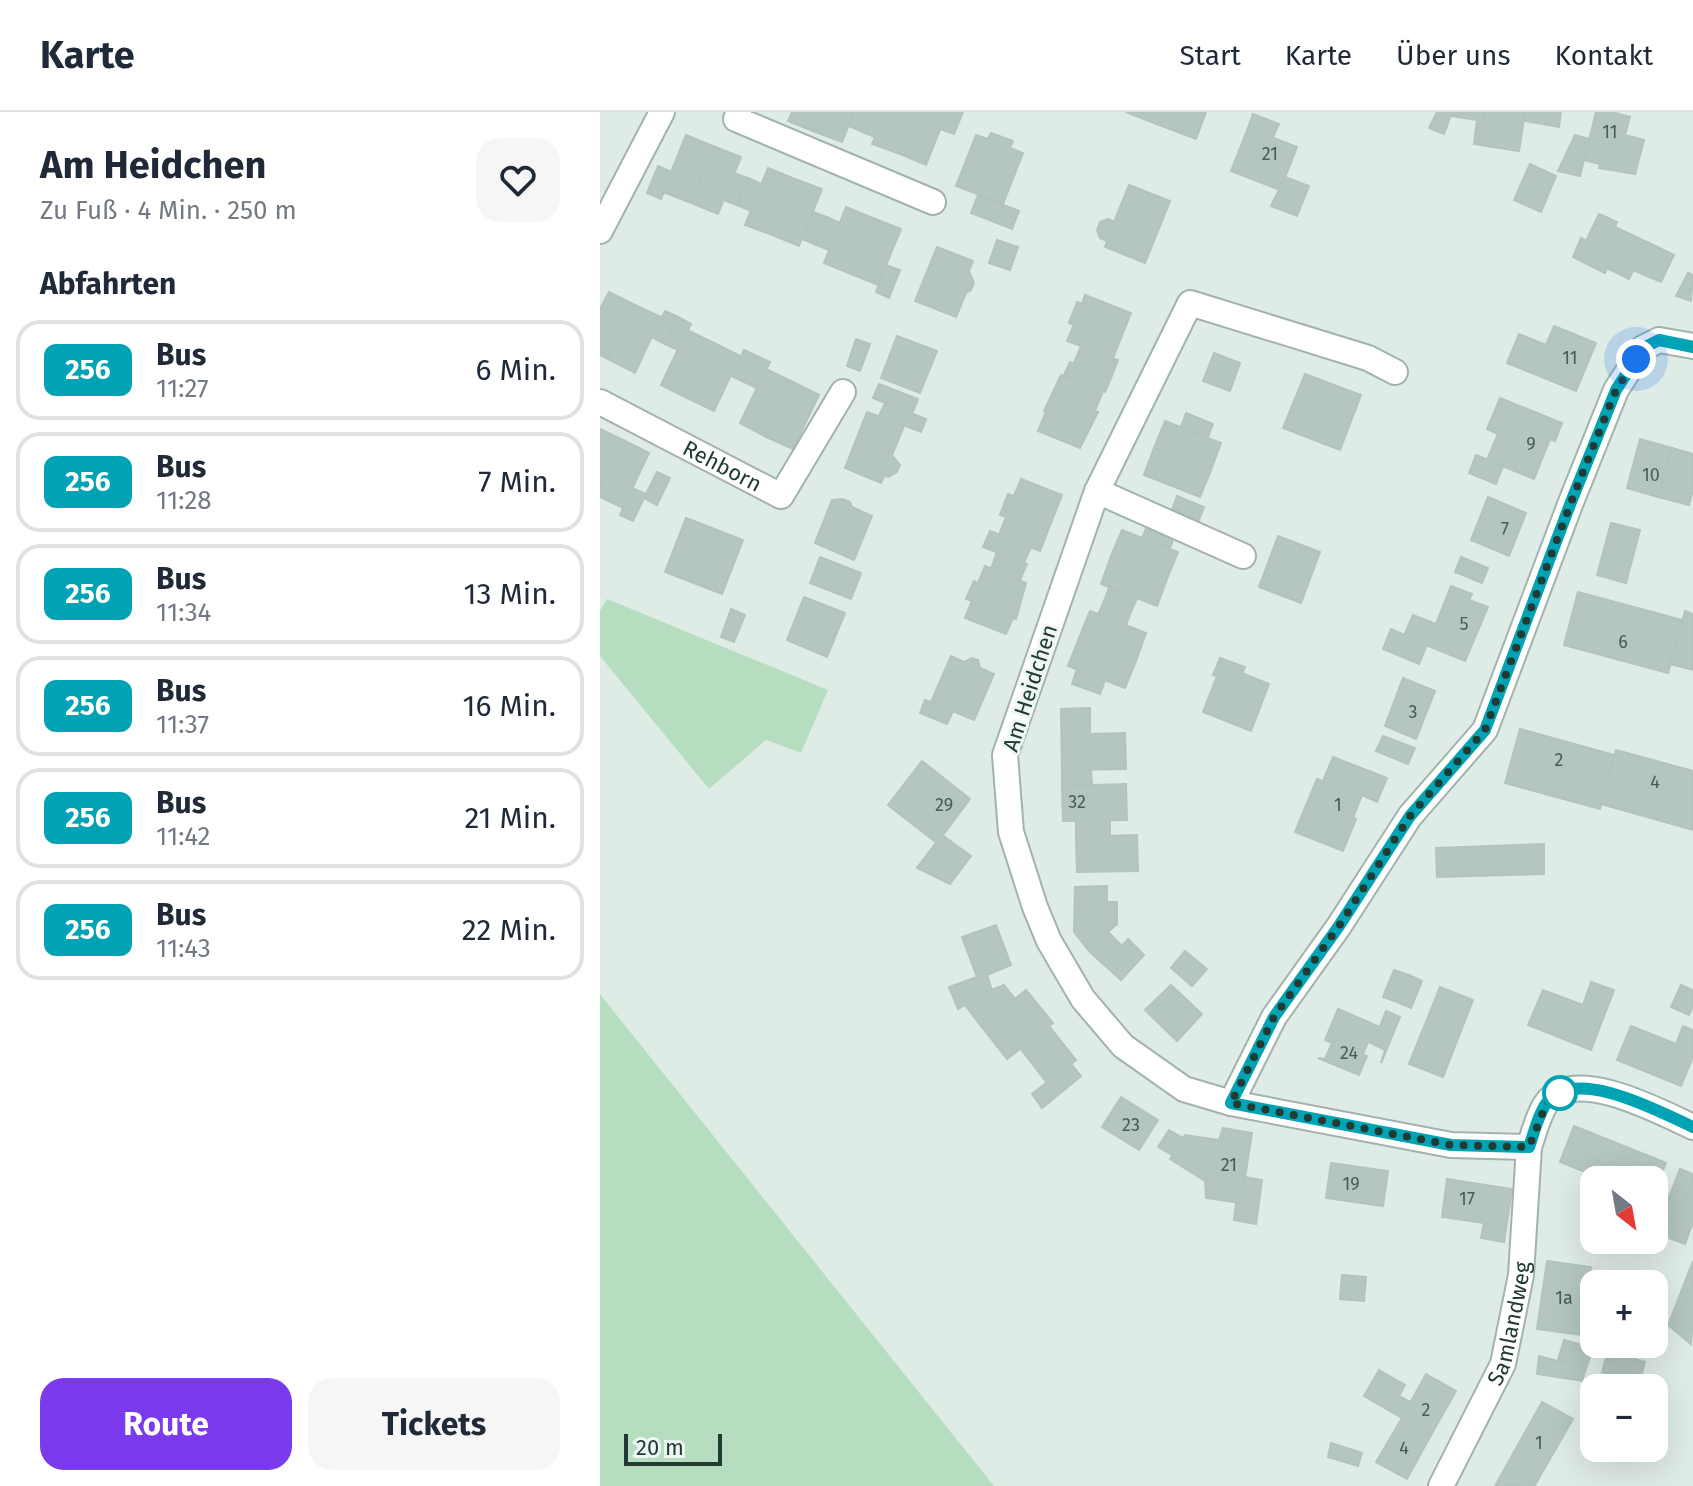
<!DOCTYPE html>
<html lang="de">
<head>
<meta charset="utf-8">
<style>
	body { margin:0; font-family:"Fira Sans",sans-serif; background:#f6f6f7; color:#1f2937; height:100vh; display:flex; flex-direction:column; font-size:30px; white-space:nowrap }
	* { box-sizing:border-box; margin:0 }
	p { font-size:26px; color:#747a83 }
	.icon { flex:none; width:44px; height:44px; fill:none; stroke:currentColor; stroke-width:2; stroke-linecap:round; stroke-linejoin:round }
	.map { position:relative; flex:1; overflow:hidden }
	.drawer { display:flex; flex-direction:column; background:#fff; width:600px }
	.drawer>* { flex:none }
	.badge { padding:0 16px; border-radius:12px; font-size:28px; line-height:52px }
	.needle { width:52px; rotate:149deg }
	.buttons { position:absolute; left:980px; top:1054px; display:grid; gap:16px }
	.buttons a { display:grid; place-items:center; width:88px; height:88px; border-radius:16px; background:#fff; box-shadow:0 8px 32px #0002; font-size:40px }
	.scale { position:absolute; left:24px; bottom:20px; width:98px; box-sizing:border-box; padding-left:8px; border:4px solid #203b33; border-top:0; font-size:22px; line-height:28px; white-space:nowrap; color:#203b33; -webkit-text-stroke:6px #f0f7f3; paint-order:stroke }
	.you { position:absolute; width:40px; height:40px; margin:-20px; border:6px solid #fff; border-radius:50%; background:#1a73e8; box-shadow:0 0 0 12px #1a73e833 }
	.map>.badge { position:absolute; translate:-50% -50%; box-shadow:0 0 0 4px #fff }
	h2 { padding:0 40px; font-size:30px; line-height:72px }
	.round { display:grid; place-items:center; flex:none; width:84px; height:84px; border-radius:24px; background:#f6f6f7 }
	.headline { display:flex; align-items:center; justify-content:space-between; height:136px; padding:0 40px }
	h1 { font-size:38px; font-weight:700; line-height:60px }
	.cta { display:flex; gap:16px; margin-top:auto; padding:16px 40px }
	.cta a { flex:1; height:92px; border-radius:24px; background:#7c3aed; color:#fff; font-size:32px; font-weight:700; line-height:92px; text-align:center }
	.cta a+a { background:#f6f6f7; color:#1f2937 }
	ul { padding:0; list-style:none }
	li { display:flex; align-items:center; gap:24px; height:100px; margin:0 16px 12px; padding:0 24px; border:4px solid #e0e1e3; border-radius:24px }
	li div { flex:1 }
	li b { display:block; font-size:30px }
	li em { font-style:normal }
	li .badge { min-width:88px; font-weight:700; text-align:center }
	header { display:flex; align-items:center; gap:48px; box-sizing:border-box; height:112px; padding:0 40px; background:#fff; border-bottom:2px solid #e0e1e3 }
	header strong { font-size:38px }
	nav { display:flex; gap:44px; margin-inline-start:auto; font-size:28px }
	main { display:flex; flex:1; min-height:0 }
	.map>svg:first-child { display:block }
</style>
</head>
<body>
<header>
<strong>Karte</strong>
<nav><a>Start</a><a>Karte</a><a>Über uns</a><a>Kontakt</a></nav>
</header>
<main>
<section class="drawer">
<div class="headline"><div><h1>Am Heidchen</h1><p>Zu Fuß · 4 Min. · 250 m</p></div><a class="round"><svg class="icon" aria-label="heart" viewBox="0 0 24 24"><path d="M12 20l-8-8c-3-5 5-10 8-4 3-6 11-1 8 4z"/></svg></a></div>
<h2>Abfahrten</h2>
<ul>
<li><span class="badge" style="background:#00a3b4;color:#fff">256</span><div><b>Bus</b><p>11:27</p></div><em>6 Min.</em></li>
<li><span class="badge" style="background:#00a3b4;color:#fff">256</span><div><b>Bus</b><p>11:28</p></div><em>7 Min.</em></li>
<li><span class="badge" style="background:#00a3b4;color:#fff">256</span><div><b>Bus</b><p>11:34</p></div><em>13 Min.</em></li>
<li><span class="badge" style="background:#00a3b4;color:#fff">256</span><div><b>Bus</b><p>11:37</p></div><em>16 Min.</em></li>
<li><span class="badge" style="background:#00a3b4;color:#fff">256</span><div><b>Bus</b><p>11:42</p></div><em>21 Min.</em></li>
<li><span class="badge" style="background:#00a3b4;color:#fff">256</span><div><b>Bus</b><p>11:43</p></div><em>22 Min.</em></li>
</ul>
<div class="cta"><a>Route</a><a>Tickets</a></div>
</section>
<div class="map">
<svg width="1093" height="1374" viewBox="0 0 1093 1374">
	<rect width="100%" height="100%" fill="#dfebe5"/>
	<g fill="#b7ddc1">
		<path d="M7 487 228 578 201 641 166 628 109 677 0 544V499Z"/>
		<path d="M0 882 7 891 394 1374H0Z"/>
	</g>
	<g fill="#b4c6be" stroke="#b2c4bc" stroke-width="2">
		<path d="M192 0H223L215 20 188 9Z"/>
		<path d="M223 0H254L242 30 215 20Z"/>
		<path d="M254 0H270L262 20 249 14Z"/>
		<path d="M270 0H286L275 25 262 20Z"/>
		<path d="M286 0H316L300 42 272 32Z"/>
		<path d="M316 0H347L326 53 300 42Z"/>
		<path d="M347 0H363L354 22 340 17Z"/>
		<path d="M526 0H564L559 13Z"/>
		<path d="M564 0H606L596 27 559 13Z"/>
		<path d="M837 0H852L844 22 829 16Z"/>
		<path d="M852 0H885L884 9 851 4Z"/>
		<path d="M885 0H925L919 39 874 32 877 8 884 9Z"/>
		<path d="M926 0H961L959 15 925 9Z"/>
		<path d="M996 0H1012L1030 5 1025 23 1044 28 1035 62 999 56 1000 52 984 48Z"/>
		<path d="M653 2 679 12 673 25 648 16Z"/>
		<path d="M648 16 697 35 680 78 631 59Z"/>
		<path d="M391 21 413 29 410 36 423 41 403 92 356 74 376 23 388 27Z"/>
		<path d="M86 23 113 34 91 91 63 80Z"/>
		<path d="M975 23 989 27 980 64 958 59Z"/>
		<path d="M113 34 141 45 118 102 91 91Z"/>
		<path d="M930 52 956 64 941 100 914 88Z"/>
		<path d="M58 54 72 60 61 87 47 81Z"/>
		<path d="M168 56 195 67 172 123 145 113Z"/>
		<path d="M134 61 148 66 137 93 123 88Z"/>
		<path d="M685 65 709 74 697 104 671 94Z"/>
		<path d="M148 66 161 72 151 99 137 93Z"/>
		<path d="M195 67 222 77 199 134 172 123Z"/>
		<path d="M529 73 570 89 545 151 505 135 507 129 500 126 497 118 500 110 508 107 514 110Z"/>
		<path d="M378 83 419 99 412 117 371 101Z"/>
		<path d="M246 95 273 106 251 162 224 151Z"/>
		<path d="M213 100 227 105 216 133 202 127Z"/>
		<path d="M999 102 1017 110 1015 115 1047 130 1029 167 1007 156 1005 161 973 145 981 126 986 129Z"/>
		<path d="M227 105 240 111 229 138 216 133Z"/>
		<path d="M273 106 301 117 278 173 251 162Z"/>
		<path d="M397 128 418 135 410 158 389 151Z"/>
		<path d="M1047 130 1074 143 1061 170 1033 158Z"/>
		<path d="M337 135 373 149 369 159 374 171 371 178 366 181 356 205 315 189Z"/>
		<path d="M286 153 300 158 289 186 276 180Z"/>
		<path d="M1088 161 1093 163 1091 189 1076 184Z"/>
		<path d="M9 180 35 193 8 247 0 243V197Z"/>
		<path d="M485 183 531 201 513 246 467 229 474 213 469 211 477 190 482 192Z"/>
		<path d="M35 193 61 205 35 261 8 247Z"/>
		<path d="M65 199 78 205 65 232 52 225Z"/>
		<path d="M78 205 91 212 78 238 65 232Z"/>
		<path d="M954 214 996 231 976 279 907 251 919 222 946 233Z"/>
		<path d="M87 218 114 231 87 286 61 273Z"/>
		<path d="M297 224 337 239 320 281 281 266Z"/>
		<path d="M256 227 270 232 260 259 247 254Z"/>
		<path d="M114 231 140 244 114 299 87 286Z"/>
		<path d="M481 234 518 248 511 266 474 251Z"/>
		<path d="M144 238 157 244 144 270 131 264Z"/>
		<path d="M614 241 640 251 630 279 603 269Z"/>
		<path d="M157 244 170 250 157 276 144 270Z"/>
		<path d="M470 250 511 266 505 280 464 263Z"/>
		<path d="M166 257 193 270 166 325 140 311Z"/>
		<path d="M705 262 761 283 740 338 683 316Z"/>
		<path d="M461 263 503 279 495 299 498 300 480 336 438 319 446 300 444 299Z"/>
		<path d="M193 270 219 283 193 337 166 325Z"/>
		<path d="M279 272 318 287 312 302 273 286Z"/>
		<path d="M900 286 962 311 955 329 950 327 934 367 887 348 898 322 887 317Z"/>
		<path d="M285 291 326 307 321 320 279 304Z"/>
		<path d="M267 300 304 314 292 343 300 353 297 360 288 365 285 363 281 371 245 356Z"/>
		<path d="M586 301 613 312 608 325 581 315Z"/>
		<path d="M565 309 621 331 611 358 554 336Z"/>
		<path d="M0 317 23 328 0 376Z"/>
		<path d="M1040 327 1072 336 1058 385 1027 376Z"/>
		<path d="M23 328 49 341 23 396 0 385V376Z"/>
		<path d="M554 336 611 358 600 385 544 363Z"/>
		<path d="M1072 336 1093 342V378L1089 393 1058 385Z"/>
		<path d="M876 343 903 354 896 372 869 361Z"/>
		<path d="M57 360 70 366 57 393 44 386Z"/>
		<path d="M421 367 462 383 440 439 399 423 406 405 400 403 408 382 414 384Z"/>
		<path d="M32 376 46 382 33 409 20 403Z"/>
		<path d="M577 384 604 395 599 408 572 398Z"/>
		<path d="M888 385 926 401 909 444 871 428Z"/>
		<path d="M242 387 250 390 252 395 272 404 254 448 215 431 232 388Z"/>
		<path d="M86 406 143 428 122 482 65 460Z"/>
		<path d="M1011 411 1040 418 1026 471 997 463Z"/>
		<path d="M548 412 575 423 570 436 542 426Z"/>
		<path d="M522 418 578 440 567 467 511 444Z"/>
		<path d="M390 419 431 435 424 451 383 435Z"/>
		<path d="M678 424 720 440 701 491 659 475Z"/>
		<path d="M397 440 427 452 420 468 391 457Z"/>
		<path d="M511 444 567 467 557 494 501 472Z"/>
		<path d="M220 445 261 461 256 474 215 458Z"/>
		<path d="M861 445 888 456 882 471 855 460Z"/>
		<path d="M385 454 426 471 416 507 413 506 406 522 365 506 372 489 366 487 374 469 378 471Z"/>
		<path d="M215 458 256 474 251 487 210 471Z"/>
		<path d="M851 474 872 482 869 488 888 495 865 549 804 524 813 503 836 512Z"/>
		<path d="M509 476 537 486 531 500 504 489Z"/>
		<path d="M978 480 1082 508 1068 561 964 533Z"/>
		<path d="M204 485 245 501 227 545 187 528Z"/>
		<path d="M504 489 531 500 526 513 498 503Z"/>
		<path d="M131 497 145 503 134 530 121 525Z"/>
		<path d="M490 499 546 521 536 549 479 526Z"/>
		<path d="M1085 499 1093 502V558L1070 552Z"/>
		<path d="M791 517 827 533 819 552 783 537Z"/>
		<path d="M479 526 536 549 525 576 468 554Z"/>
		<path d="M351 544 364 550 372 546 378 548 380 556 394 562 374 608 331 590Z"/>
		<path d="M620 546 645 555 642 561 669 572 651 619 603 600 617 564 613 563Z"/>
		<path d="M477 557 505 568 500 582 472 572Z"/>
		<path d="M803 566 835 579 816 627 785 614Z"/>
		<path d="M325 588 353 599 347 612 320 601Z"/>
		<path d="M490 596V622L525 621 526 657 462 658 461 597Z"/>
		<path d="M920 617 1014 643 1000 697 905 671Z"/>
		<path d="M783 624 815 636 808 652 776 639Z"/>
		<path d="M1016 638 1093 659V718L1001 692Z"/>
		<path d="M733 645 787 666 777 690 762 683 753 706 756 707 743 739 695 720 717 667 723 669Z"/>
		<path d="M322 649 370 687 337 731 288 693Z"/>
		<path d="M462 658H491L492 673 462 674Z"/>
		<path d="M526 672 527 708 463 709 462 674Z"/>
		<path d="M510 708V724L476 725V709Z"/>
		<path d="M342 723 371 744 350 772 317 756Z"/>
		<path d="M537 723 538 759 477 760 476 725Z"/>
		<path d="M944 732V762L837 765 836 736Z"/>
		<path d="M507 774V790H517V812L508 820 522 834 528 827 544 843 521 868 490 840 474 820 475 775Z"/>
		<path d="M396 813 411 853 387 863 392 878 404 873 415 887 381 914 365 893 358 897 349 875 377 865 362 825Z"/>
		<path d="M585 839 607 857 592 874 571 856Z"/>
		<path d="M794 858 809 863 797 890 783 885Z"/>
		<path d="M809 863 822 869 811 896 797 890Z"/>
		<path d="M991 870 1014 878 991 938 928 913 943 878 983 893Z"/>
		<path d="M571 873 602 902 577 929 545 898Z"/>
		<path d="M1081 873 1093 878V894L1089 903 1071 895Z"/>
		<path d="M840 875 873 888 843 965 809 952Z"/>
		<path d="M426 878 453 911 407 947 381 914Z"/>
		<path d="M738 897 780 915 773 932 768 930 763 943 767 944 759 963 718 946 725 947 732 931 725 928Z"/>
		<path d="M786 899 800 905 781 951 785 938 773 932Z"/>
		<path d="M449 914 476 948 447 971 420 936Z"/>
		<path d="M1031 914 1076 932 1083 914 1093 918V945L1081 974 1017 948Z"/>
		<path d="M471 952 481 964 442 996 432 982Z"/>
		<path d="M521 985 558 1008 539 1038 502 1015Z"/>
		<path d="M974 1014 1054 1046 1045 1068H997L998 1065 960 1050Z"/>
		<path d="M623 1016 652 1021 641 1091 606 1086 605 1069 570 1047 585 1023 619 1028Z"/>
		<path d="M569 1018 583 1026 572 1043 558 1035Z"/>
		<path d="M1054 1046 1066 1051 1056 1074 1054 1068H1045Z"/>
		<path d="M731 1051 788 1059 783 1094 726 1086Z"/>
		<path d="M1080 1057 1093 1062V1110L1085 1132 1055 1121Z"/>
		<path d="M645 1065 662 1068 656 1112 634 1108 636 1091H641Z"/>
		<path d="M847 1067 912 1077 904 1130 881 1126 884 1111 842 1105Z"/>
		<path d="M947 1149 991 1155 981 1223 937 1217Z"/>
		<path d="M1093 1149V1206L1074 1198Z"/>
		<path d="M742 1163 766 1165 764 1189 740 1187Z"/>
		<path d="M1074 1198 1093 1206 1091 1232 1068 1213Z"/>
		<path d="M964 1228 993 1236 986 1257 958 1248Z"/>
		<path d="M1008 1239 1045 1250 1039 1272 1002 1260Z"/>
		<path d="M939 1244 986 1257 982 1269 937 1262Z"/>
		<path d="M779 1258 805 1273 799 1284 810 1290 802 1306 764 1284Z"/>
		<path d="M826 1262 856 1279 831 1323 802 1306Z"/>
		<path d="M942 1290 973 1307 935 1373 905 1356Z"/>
		<path d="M802 1306 831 1323 807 1367 776 1350Z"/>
		<path d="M731 1331 762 1341 758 1354 728 1345Z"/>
		<path d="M905 1356 935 1373 934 1374H895Z"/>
	</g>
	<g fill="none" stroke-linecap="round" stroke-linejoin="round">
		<defs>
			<g id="street">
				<path d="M139 0 136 7 333 90"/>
				<path d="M0 119 62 0"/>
				<path d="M795 260 768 246 590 191 497 379 405 643 411 720 435 795 449 829 483 887 523 934 584 977 631 991 851 1033 929 1035C934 1021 939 1000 948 989 978 955 1060 1000 1093 1015"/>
				<path id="s1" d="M0 290 181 384 243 280"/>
				<path d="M497 379 643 444"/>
				<path d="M631 991 674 905 739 814 810 704 885 618 971 390 1016 278 1043 236 1059 228 1093 234"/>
				<path id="s2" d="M841 1374 903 1252 921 1163 929 1035"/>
			</g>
		</defs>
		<use href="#street" stroke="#a2b3ac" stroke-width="28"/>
		<use href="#street" stroke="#fff" stroke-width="24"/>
	</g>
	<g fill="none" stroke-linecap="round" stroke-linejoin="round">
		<defs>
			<path id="line" d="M1093 235 1059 228 1043 236 1016 278 971 390 885 618 810 704 739 814 674 905 631 991 851 1033 929 1035C934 1021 939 1000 948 989 978 955 1060 1000 1093 1015"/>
		</defs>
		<use href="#line" stroke="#fff" stroke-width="18"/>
		<use href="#line" stroke="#00a3b4" stroke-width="12"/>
		<path stroke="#203b33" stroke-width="8" stroke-dasharray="0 14.4" d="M960 981 947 990 929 1035 851 1033 631 991 674 905 739 814 810 704 885 618 975 380 1016 278 1036 247"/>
	</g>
	<circle fill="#fff" stroke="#00a3b4" stroke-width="4" cx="960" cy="981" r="16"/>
	<g text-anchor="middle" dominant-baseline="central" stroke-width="6" stroke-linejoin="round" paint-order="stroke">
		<g font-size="18" fill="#455e56">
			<text x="1010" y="20">11</text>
			<text x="670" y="42">21</text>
			<text x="970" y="246">11</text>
			<text x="931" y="332">9</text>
			<text x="1051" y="363">10</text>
			<text x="905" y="417">7</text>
			<text x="864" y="512">5</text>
			<text x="1023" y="530">6</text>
			<text x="813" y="600">3</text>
			<text x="959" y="648">2</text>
			<text x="1055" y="670">4</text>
			<text x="477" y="690">32</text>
			<text x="344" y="693">29</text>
			<text x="738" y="693">1</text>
			<text x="749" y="941">24</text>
			<text x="531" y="1013">23</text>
			<text x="629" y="1053">21</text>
			<text x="751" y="1072">19</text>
			<text x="867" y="1087">17</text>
			<text x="964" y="1186">1a</text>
			<text x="826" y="1298">2</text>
			<text x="939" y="1331">1</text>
			<text x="804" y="1336">4</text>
		</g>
		<g font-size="22" fill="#203b33" stroke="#f0f7f3">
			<text stroke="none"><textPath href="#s1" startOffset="138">Rehborn</textPath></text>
			<text transform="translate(430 576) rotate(-72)">Am Heidchen</text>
			<text stroke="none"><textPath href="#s2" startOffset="178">Samlandweg</textPath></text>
		</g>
	</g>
</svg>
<div class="buttons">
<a><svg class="needle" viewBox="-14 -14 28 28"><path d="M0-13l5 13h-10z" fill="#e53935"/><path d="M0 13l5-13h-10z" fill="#747a83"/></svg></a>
<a>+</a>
<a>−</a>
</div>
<div class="scale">20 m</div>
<div class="you" style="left:1036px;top:247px"></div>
</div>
</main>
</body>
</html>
